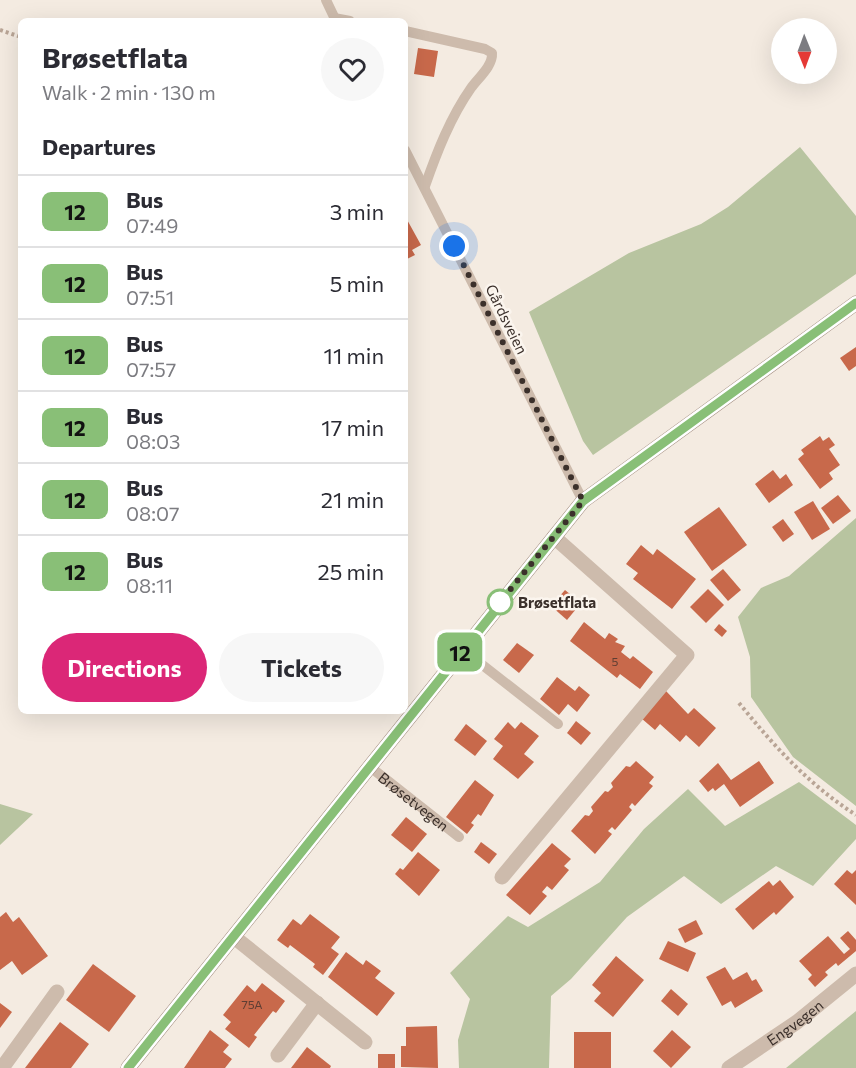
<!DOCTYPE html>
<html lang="en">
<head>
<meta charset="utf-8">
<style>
	body { margin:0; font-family:Commissioner,sans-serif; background:#f7f7f7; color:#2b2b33; height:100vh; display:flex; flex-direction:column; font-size:22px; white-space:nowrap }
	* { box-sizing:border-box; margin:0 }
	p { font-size:20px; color:#7c7c81 }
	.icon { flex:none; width:33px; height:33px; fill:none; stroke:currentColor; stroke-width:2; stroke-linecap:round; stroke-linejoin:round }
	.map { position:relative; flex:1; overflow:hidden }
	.sheet { position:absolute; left:18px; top:18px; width:390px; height:696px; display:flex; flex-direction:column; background:#fff; border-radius:9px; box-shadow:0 6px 24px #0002 }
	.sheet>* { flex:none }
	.badge { padding:0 12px; border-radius:9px; font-size:21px; line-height:39px }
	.needle { width:39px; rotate:179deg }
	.controls { position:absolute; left:771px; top:18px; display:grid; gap:12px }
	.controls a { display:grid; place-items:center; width:66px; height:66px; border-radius:50%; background:#fff; box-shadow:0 6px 24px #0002; font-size:30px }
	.you { position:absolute; width:30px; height:30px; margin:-15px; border:4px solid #fff; border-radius:50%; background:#1a73e8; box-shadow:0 0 0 9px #1a73e833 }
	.map>.badge { position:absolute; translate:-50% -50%; box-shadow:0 0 0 3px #fff }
	h2 { padding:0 24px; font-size:22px; line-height:54px }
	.round { display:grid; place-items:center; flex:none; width:63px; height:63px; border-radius:32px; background:#f7f7f7 }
	.summary { display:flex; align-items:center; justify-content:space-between; height:102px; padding:0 24px }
	h1 { font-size:28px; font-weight:700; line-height:45px }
	.primary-button { display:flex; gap:12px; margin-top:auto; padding:12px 24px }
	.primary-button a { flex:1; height:69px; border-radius:36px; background:#db2777; color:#fff; font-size:24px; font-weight:700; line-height:69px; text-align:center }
	.primary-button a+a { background:#f7f7f7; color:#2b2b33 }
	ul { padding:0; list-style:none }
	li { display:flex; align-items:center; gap:18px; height:72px; padding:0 24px; border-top:2px solid #e1e1e2 }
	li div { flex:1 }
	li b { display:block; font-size:22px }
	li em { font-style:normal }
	li .badge { min-width:66px; font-weight:700; text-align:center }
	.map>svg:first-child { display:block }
</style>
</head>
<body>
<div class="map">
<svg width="856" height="1068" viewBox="0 0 856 1068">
	<rect width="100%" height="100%" fill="#f4ebe1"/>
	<g fill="#b8c4a0">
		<path d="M800 147 856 216V274L593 455 583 441 529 312 629 253 701 224 728 207Z"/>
		<path d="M856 518V806L793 757 751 697 750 657 738 617 761 588 789 576Z"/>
		<path d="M799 782 856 825V839L813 886 776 866 721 904 684 876 627 917 571 979 551 996 549 1068H459L458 1040 470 999 450 973 508 916 528 927 600 882 644 829 688 789 725 826Z"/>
		<path d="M0 804 33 814 0 845Z"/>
		<path d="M856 1011V1068H786Z"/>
	</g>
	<g fill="#c8694b">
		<path d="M418 48 438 51 434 77 414 74Z"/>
		<path d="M405 216 421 245 412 250 415 255 407 259 405 254Z"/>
		<path d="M856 347V366L849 371 840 358Z"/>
		<path d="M820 436 823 441 829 437 835 445 829 449 840 465 829 473 833 479 820 489 798 459 804 454 801 450Z"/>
		<path d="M773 470 780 479 786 474 793 485 769 503 755 484Z"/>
		<path d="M838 495 851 511 833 524 821 508Z"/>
		<path d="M813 501 830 529 812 540 794 512Z"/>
		<path d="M719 507 747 545 712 571 684 532Z"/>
		<path d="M783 519 794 534 783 542 772 527Z"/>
		<path d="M641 545 653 555 657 549 696 579 672 609 633 579 638 573 626 564Z"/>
		<path d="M723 569 741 590 728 601 710 580Z"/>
		<path d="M708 589 724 605 706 623 690 607Z"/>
		<path d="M565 590 581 603 567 620 551 606Z"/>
		<path d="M584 622 605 639 609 633 618 639 615 642 625 646 621 652 630 659 633 656 653 672 640 689 620 674 617 678 570 641Z"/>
		<path d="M719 624 727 631 722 637 714 630Z"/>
		<path d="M517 643 534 655 519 673 503 660Z"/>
		<path d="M557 677 575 691 579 686 590 695 577 712 568 704 559 715 540 699Z"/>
		<path d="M666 691 688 714 694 708 716 728 699 747 686 735 680 742 660 724 655 730 641 718Z"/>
		<path d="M576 721 591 733 581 745 567 733Z"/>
		<path d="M508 722 515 729 521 722 539 736 524 754 534 762 518 779 493 759 503 746 494 739Z"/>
		<path d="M466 724 487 741 475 756 454 740Z"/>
		<path d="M636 761 654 777 649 783 653 786 635 806 632 803 629 807 632 810 615 830 612 827 608 831 612 834 595 854 571 831 585 815 589 816 593 811 591 807 605 791 608 792 613 787 611 783 626 766 630 767Z"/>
		<path d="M759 761 774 783 740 807 724 784 715 791 713 788 708 792 699 781 718 763 731 780Z"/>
		<path d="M475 780 494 795 481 816 478 814 471 823 474 825 467 834 446 817Z"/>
		<path d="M406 817 427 834 412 852 391 835Z"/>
		<path d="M481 842 497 854 489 864 474 852Z"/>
		<path d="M552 843 571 859 564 866 569 870 552 890 547 886 542 892 547 896 530 915 506 895Z"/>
		<path d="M418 852 440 870 419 896 395 874 400 868 403 870Z"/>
		<path d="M847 870 852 874 856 870V905L834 884Z"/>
		<path d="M780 880 794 897 776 915 774 912 753 930 735 909 769 881 773 886Z"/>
		<path d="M6 912 13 922 19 917 48 956 22 975 12 961 0 970V917Z"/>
		<path d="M310 914 340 937 331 948 339 954 323 975 313 967 315 964 290 945 288 948 277 940 293 919 301 925Z"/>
		<path d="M696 920 703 934 685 943 678 929Z"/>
		<path d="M848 931 856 940V951L838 966 836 963 825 972 828 975 815 987 808 979 812 975 799 961 828 936 844 954 850 949 840 938Z"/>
		<path d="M668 941 696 953 688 972 659 959Z"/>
		<path d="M346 952 363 965 366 960 381 971 375 978 395 993 377 1016 328 977Z"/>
		<path d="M616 956 644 980 613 1017 594 1001 601 993 592 985Z"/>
		<path d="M93 964 136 996 109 1032 66 1000Z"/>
		<path d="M725 967 733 980 747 972 752 981 756 979 763 991 735 1008 731 1001 722 1006 706 977Z"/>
		<path d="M262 983 285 1001 276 1013 273 1011 254 1035 257 1037 249 1048 225 1029 231 1022 223 1015 247 985 255 992Z"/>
		<path d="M671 989 688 1004 678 1016 661 1001Z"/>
		<path d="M0 1003 12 1012 0 1028Z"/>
		<path d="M60 1022 89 1044 71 1068H25Z"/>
		<path d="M437 1026 438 1068 401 1067V1046H406V1027Z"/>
		<path d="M210 1030 229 1045 223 1052 232 1059 225 1068H184Z"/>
		<path d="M672 1030 691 1047 671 1068 653 1051Z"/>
		<rect x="574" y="1032" width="37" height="36"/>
		<path d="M307 1047 331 1066 330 1068H291Z"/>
		<rect x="378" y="1054" width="17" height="14"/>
	</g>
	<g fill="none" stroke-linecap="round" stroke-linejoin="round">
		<g stroke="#b9a596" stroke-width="4" stroke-dasharray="3 3" stroke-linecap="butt">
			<path d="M0 30 21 37"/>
			<path d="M739 703C775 747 808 784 856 815"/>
		</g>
		<g stroke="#cdbbac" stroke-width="10">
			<path d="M326 0 336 21"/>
			<path d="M334 18 350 21"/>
			<path d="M405 31 485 49 492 53C493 66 478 78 471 88 450 118 437 152 425 186"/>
			<path d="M405 150 583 501"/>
			<path d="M462 649 558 724"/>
			<path id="s1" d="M369 766 459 837"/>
		</g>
		<g stroke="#cdbbac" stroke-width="15">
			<path d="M502 877 687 655 554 537"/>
			<path d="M234 937 365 1042"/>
			<path d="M278 1055 317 1003"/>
			<path d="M2 1068 57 992"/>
			<path id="s2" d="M729 1068 797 1022 856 974"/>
		</g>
		<path stroke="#a18a7d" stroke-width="15" d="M128 1068 583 501 856 303"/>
	</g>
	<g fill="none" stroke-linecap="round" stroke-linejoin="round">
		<defs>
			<path id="line" d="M128 1068 583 501 856 303"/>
		</defs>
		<use href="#line" stroke="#fff" stroke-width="14"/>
		<use href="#line" stroke="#89bf77" stroke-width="9"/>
		<path stroke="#3b302b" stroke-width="6" stroke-dasharray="0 10.8" d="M454 246 583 501 500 602"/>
	</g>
	<circle fill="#fff" stroke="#89bf77" stroke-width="3" cx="500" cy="602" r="12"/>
	<g text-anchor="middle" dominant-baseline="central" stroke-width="5" stroke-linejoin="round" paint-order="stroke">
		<g font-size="12" fill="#5e3e33">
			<text x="615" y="661">5</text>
			<text x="252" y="1004">75A</text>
		</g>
		<g font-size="15" fill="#3b302b" stroke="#fbf5ee">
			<text transform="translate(507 319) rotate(64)">Gårdsveien</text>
			<text stroke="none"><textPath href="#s1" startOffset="57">Brøsetvegen</textPath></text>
			<text stroke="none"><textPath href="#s2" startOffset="80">Engvegen</textPath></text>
		</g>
		<g font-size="15" font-weight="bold" fill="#3b302b" stroke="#fbf5ee" text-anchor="start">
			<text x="518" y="602">Brøsetflata</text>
		</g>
	</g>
</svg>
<div class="controls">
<a><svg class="needle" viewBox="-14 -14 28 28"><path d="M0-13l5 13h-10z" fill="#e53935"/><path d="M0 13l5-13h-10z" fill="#7c7c81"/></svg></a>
</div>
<div class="you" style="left:454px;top:246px"></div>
<b class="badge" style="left:460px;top:652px;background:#89bf77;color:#111">12</b>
<section class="sheet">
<div class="summary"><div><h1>Brøsetflata</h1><p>Walk · 2 min · 130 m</p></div><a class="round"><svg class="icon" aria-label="heart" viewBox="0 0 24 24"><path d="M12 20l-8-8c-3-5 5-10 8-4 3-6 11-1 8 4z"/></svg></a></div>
<h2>Departures</h2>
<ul>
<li><span class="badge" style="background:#89bf77;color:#111">12</span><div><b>Bus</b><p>07:49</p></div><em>3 min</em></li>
<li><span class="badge" style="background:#89bf77;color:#111">12</span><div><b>Bus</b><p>07:51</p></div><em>5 min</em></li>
<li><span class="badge" style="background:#89bf77;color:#111">12</span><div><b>Bus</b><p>07:57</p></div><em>11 min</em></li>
<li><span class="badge" style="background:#89bf77;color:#111">12</span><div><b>Bus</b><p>08:03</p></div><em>17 min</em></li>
<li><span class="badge" style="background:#89bf77;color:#111">12</span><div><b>Bus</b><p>08:07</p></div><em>21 min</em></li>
<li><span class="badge" style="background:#89bf77;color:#111">12</span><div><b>Bus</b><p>08:11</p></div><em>25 min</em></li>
</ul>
<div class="primary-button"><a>Directions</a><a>Tickets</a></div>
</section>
</div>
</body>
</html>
